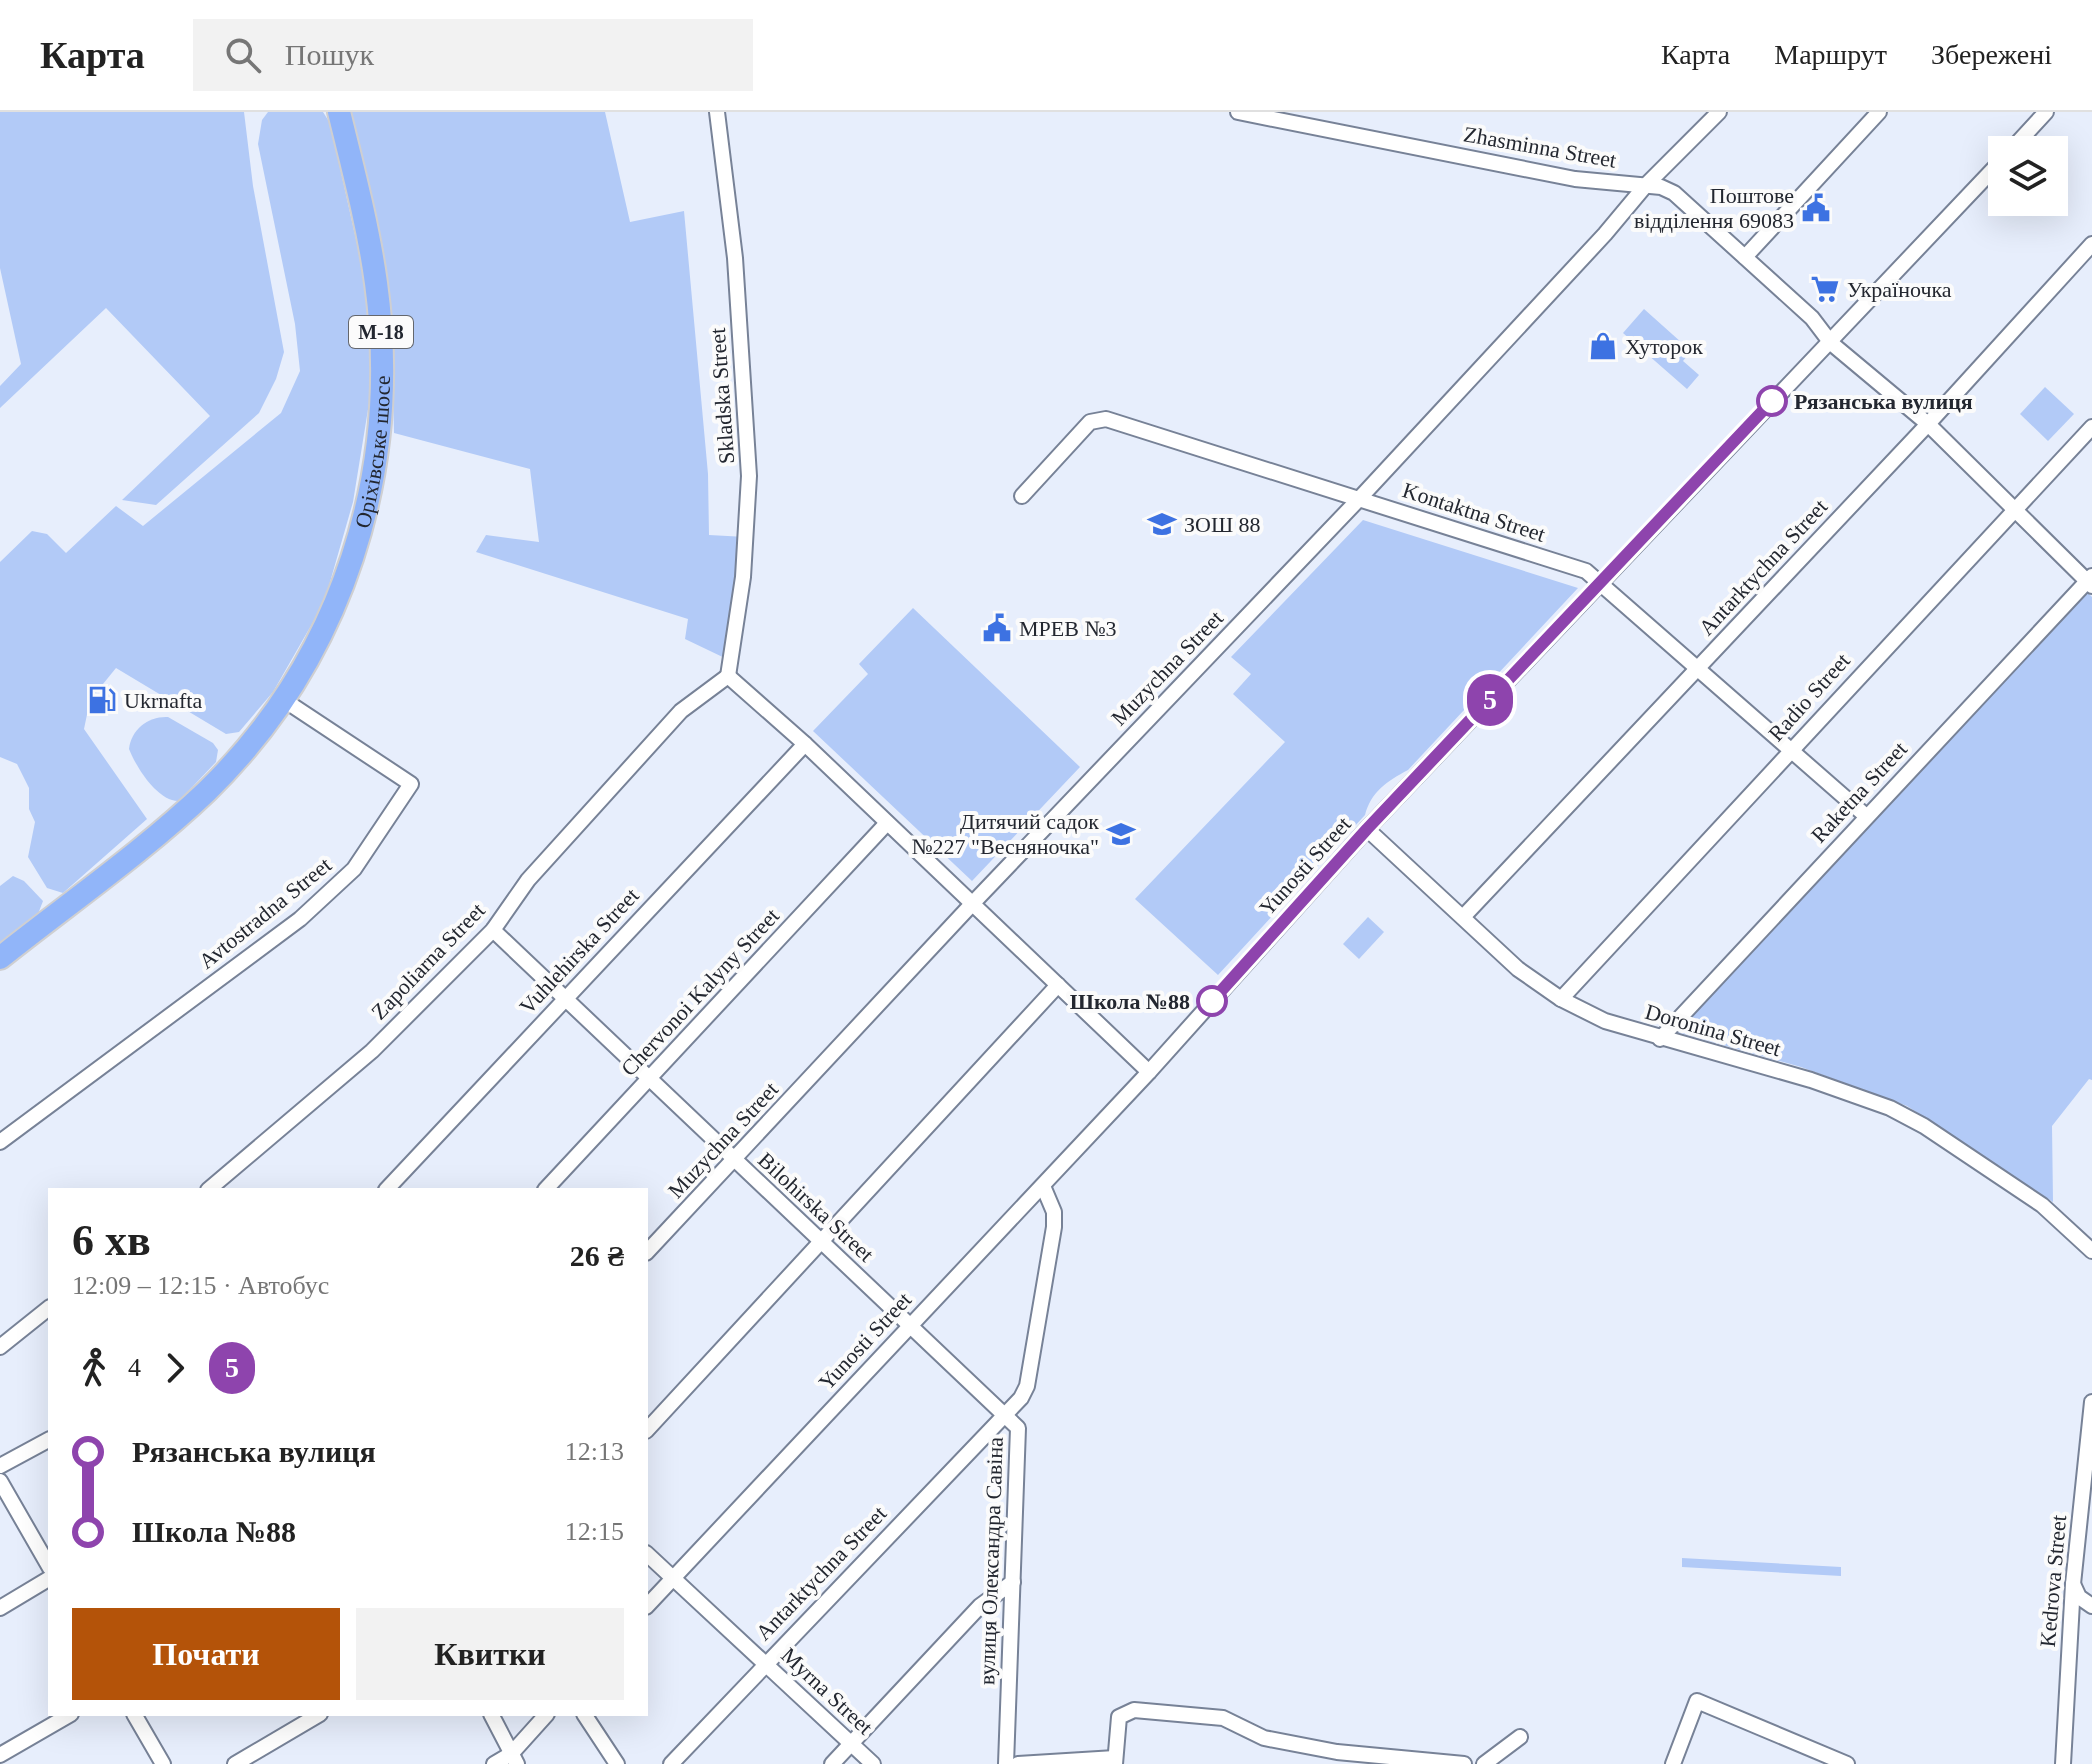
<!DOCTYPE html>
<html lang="uk">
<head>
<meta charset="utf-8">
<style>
	body { margin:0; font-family:Georgia,serif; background:#f2f2f2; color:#222; height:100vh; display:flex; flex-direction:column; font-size:30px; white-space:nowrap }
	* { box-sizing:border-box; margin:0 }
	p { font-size:26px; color:#767676 }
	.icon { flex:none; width:44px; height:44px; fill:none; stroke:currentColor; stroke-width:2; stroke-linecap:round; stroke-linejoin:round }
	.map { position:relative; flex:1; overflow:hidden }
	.drawer { position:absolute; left:48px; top:1076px; width:600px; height:528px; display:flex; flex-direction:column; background:#fff; border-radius:0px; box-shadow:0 8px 32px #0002 }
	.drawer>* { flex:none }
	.badge { padding:0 16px; border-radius:26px; font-size:28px; line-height:52px }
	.tools { position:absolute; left:1988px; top:24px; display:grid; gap:16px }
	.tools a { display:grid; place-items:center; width:80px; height:80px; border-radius:0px; background:#fff; box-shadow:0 8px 32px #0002; font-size:40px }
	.map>.badge { position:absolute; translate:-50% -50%; box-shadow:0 0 0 4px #fff }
	.legs { display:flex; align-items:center; gap:12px; height:88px; padding:0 24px; font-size:26px }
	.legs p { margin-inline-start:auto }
	.overview { display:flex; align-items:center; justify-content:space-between; height:136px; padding:0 24px }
	h1 { font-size:44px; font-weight:800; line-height:60px }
	.action { display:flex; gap:16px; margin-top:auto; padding:16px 24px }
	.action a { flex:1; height:92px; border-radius:0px; background:#b45309; color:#fff; font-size:32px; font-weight:800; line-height:92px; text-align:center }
	.action a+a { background:#f2f2f2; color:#222 }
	ul { padding:0 24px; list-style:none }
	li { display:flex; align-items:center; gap:28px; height:80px; font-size:30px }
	li i { display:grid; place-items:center; width:12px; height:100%; margin:0 10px; background:currentColor }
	li i::after { content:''; width:20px; height:20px; margin:-10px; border:6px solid; border-radius:50%; background:#fff }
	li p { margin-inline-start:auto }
	li:first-child i { background:linear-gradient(#0000 50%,currentColor 0) }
	li:last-child i { background:linear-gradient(currentColor 50%,#0000 0) }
	header { display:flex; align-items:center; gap:48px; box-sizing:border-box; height:112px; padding:0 40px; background:#fff; border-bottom:2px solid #e0e0e0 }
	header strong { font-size:38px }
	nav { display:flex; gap:44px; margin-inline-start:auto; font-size:28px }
	.search { width:560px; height:72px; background:#f2f2f2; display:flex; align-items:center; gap:20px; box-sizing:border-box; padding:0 28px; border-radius:0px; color:#767676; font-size:30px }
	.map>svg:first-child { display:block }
</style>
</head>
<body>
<header>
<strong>Карта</strong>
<div class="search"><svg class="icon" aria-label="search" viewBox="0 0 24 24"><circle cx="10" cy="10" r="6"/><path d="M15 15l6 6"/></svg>Пошук</div>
<nav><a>Карта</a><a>Маршрут</a><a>Збережені</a></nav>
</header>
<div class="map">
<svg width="2092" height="1652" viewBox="0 0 2092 1652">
	<rect width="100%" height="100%" fill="#e7eefc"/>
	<g fill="#b2caf7">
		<path d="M0 0H244L253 74 284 240 276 267 259 301 156 393 122 388 210 304 106 196 0 296V274L21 252 0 156Z"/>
		<path d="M268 0H323L330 11 372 199 371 279 353 390 324 491 273 580 239 620 226 622 116 556 90 588 84 617 147 707 63 781 47 776 28 745 35 710 29 697V676L17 652 0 645V450L32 419 47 422 66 441 116 394 143 414 281 301 300 259 295 212 258 32 262 8Z"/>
		<path d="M349 0H605L630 110 684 99 708 362 709 423 746 425 731 549 685 527 688 507 476 440 486 423 539 430 530 357 394 321 391 199 382 131Z"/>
		<path d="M1644 197 1691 239 1683 249 1699 263 1687 277 1623 221Z"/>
		<path d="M2045 275 2074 302 2048 329 2020 302Z"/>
		<path d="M1363 408 1578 476 1408 658C1387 669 1371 680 1365 703L1218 863 1135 787 1285 630 1233 582 1251 562 1231 545Z"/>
		<path d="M2084 477 2092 485V968L2089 967 2052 1014 2053 1090 1907 994 1801 955 1673 919Z"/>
		<path d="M913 496 1080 655 972 769 813 619 868 562 859 552Z"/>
		<path d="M168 605 213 631 218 638 216 650 179 689C158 690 136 655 129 637 131 617 149 604 168 605Z"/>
		<path d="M13 764 24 769 43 789 38 802 0 831V774Z"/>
		<path d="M1368 805 1384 820 1359 847 1343 832Z"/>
		<path d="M1682 1446 1841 1455V1464L1682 1455Z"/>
	</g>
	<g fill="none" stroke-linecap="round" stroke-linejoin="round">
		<defs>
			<g id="minor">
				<path d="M717 0 735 146 749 364 743 465 728 564"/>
				<path d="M1238 0 1575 67 1661 75 1674 81 1812 206 1831 231 1928 312 2092 474"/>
				<path d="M2011 38 2046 0"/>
				<path d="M1745 145 1879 0"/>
				<path d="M1022 384 1090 310 1106 307 1586 459 1866 704"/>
				<path d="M728 564 805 632 1149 960"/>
				<path d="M1367 717 1518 857 1561 887 1605 909 1811 968 1890 996 1924 1014 2042 1093 2092 1139"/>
				<path d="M1463 805 1928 312 2092 132"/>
				<path d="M493 818 1018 1316 1006 1652"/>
				<path d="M1561 887 2092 315"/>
				<path d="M1660 927 2092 464"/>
				<path d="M0 1030 300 807 354 757 411 672 284 588"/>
				<path d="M208 1078 372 939 493 818 528 768 681 599 728 564"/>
				<path d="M386 1078 805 632"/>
				<path d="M545 1078 887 711"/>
				<path d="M646 1141 972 792 1359 387 1605 122 1646 73 1719 0"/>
				<path d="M0 1235 50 1195"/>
				<path d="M646 1319 1058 873"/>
				<path d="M0 1354 50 1327"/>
				<path d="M0 1369 50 1456"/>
				<path d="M646 1441 873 1652"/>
				<path d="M2073 1472 2079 1485 2092 1494"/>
				<path d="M646 1495 1149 960 1367 717 2002 48"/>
				<path d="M0 1496 50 1466"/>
				<path d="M134 1602 163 1652"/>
				<path d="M491 1602 517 1652"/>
				<path d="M584 1602 617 1652"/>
				<path d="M0 1643 71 1602"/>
				<path d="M235 1652 320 1602"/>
				<path d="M494 1652 511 1642 547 1602"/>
				<path d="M671 1652 1021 1286 1027 1274 1054 1115V1100L1043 1074"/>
				<path d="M832 1652 980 1494 1013 1470"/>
				<path d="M1018 1652 1115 1646"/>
				<path d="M1115 1652 1119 1605 1134 1598 1223 1606 1264 1626 1337 1640 1464 1652"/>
				<path d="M1484 1652 1520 1625"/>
				<path d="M1673 1652 1697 1589 1847 1652"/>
				<path d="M2063 1652 2073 1472 2092 1290"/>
			</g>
			<g id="highway">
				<path id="s1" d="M0 846C69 791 143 740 207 679 343 546 402 359 376 171 368 113 353 57 339 0"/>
			</g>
		</defs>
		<use href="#minor" stroke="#778297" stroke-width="18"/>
		<use href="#highway" stroke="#cfcfd1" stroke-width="26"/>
		<use href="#minor" stroke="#fff" stroke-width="14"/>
		<use href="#highway" stroke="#91b5f9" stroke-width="22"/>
	</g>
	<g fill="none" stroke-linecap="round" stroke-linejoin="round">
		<defs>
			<path id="line-1" d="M1212 889 1367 717 1772 289"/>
		</defs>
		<use href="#line-1" stroke="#fff" stroke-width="18"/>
		<use href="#line-1" stroke="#8e44ad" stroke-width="12"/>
	</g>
	<defs>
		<symbol id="civic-bare" viewBox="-9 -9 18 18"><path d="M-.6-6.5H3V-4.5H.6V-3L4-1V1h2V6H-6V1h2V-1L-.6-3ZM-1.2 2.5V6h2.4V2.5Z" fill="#3d72e2" stroke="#fbfbfb" stroke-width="2.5" paint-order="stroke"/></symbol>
		<symbol id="supermarket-bare" viewBox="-9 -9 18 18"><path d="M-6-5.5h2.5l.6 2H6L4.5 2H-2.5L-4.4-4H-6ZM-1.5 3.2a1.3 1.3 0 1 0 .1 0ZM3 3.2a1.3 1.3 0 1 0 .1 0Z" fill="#3d72e2" stroke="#fbfbfb" stroke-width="2.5" paint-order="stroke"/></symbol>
		<symbol id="shop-bare" viewBox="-9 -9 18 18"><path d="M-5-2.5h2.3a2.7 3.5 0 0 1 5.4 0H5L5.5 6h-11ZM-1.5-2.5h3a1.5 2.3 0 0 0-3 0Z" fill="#3d72e2" stroke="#fbfbfb" stroke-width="2.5" paint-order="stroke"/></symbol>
		<symbol id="school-bare" viewBox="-9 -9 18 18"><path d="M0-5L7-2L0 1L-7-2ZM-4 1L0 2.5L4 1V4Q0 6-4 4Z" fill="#3d72e2" stroke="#fbfbfb" stroke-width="2.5" paint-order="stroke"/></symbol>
		<symbol id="fuel-bare" viewBox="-9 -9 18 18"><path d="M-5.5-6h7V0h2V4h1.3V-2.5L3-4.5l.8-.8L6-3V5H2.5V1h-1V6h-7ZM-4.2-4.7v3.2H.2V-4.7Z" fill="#3d72e2" stroke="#fbfbfb" stroke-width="2.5" paint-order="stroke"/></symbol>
	</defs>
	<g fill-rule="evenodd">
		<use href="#civic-bare" x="1796" y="76" width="40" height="40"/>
		<use href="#supermarket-bare" x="1805" y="157" width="40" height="40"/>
		<use href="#shop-bare" x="1583" y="214" width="40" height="40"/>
		<use href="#school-bare" x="1142" y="392" width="40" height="40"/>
		<use href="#civic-bare" x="977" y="496" width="40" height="40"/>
		<use href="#fuel-bare" x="82" y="568" width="40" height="40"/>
		<use href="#school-bare" x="1101" y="702" width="40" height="40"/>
	</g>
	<g fill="#fff" stroke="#8e44ad" stroke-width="4">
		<circle cx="1772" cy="289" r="14"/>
		<circle cx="1212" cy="889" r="14"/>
	</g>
	<g text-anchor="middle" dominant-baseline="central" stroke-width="8" stroke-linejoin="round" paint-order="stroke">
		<rect fill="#fbfbfb" stroke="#64676d" stroke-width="2" x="349" y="204" width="64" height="32" rx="6"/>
		<g font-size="20" font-weight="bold" fill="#232730">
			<text x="381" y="220">М-18</text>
		</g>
		<g font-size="22" fill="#232730" stroke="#fbfbfb">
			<text transform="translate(1540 35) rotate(10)">Zhasminna Street</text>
			<text transform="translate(722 284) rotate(-94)">Skladska Street</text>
			<text stroke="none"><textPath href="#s1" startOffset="652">Оріхівське шосе</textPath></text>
			<text transform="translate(1474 400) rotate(18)">Kontaktna Street</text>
			<text transform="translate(1763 455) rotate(-47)">Antarktychna Street</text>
			<text transform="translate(1167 556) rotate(-46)">Muzychna Street</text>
			<text transform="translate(1809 585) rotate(-48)">Radio Street</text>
			<text transform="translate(1859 680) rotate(-47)">Raketna Street</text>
			<text transform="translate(1305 754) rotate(-48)">Yunosti Street</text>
			<text transform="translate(265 801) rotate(-39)">Avtostradna Street</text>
			<text transform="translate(579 839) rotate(-47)">Vuhlehirska Street</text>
			<text transform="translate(428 849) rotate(-46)">Zapoliarna Street</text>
			<text transform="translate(700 880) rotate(-47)">Chervonoi Kalyny Street</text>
			<text transform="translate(1713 918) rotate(16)">Doronina Street</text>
			<text transform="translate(723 1028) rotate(-47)">Muzychna Street</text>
			<text transform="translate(816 1095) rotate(43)">Bilohirska Street</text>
			<text transform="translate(865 1229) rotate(-47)">Yunosti Street</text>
			<text transform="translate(991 1449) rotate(-88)">вулиця Олександра Савіна</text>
			<text transform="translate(821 1461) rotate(-46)">Antarktychna Street</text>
			<text transform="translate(2053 1469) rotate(-85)">Kedrova Street</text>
			<text transform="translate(827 1579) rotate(43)">Myrna Street</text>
		</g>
		<g font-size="22" fill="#232730" stroke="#fbfbfb" text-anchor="start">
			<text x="1794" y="83" text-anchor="end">Поштове<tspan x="1794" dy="25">відділення 69083</tspan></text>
			<text x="1847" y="177">Україночка</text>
			<text x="1625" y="234">Хуторок</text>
			<text x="1184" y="412">ЗОШ 88</text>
			<text x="1019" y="516">МРЕВ №3</text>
			<text x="124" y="588">Ukrnafta</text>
			<text x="1099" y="709" text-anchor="end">Дитячий садок<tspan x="1099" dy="25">№227 "Весняночка"</tspan></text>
		</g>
		<g font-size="22" font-weight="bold" fill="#232730" stroke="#fbfbfb" text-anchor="start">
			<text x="1794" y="289">Рязанська вулиця</text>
			<text x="1190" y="889" text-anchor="end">Школа №88</text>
		</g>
	</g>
</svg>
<div class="tools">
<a><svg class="icon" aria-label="layers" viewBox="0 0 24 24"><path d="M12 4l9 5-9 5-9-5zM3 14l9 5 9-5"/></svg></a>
</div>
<b class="badge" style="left:1490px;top:588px;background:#8e44ad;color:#fff">5</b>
<section class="drawer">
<div class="overview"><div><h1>6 хв</h1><p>12:09 – 12:15 · Автобус</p></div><b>26 ₴</b></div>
<div class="legs"><svg class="icon" aria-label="walk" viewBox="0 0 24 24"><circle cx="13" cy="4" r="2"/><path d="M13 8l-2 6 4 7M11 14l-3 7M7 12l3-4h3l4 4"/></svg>4<svg class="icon" aria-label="forward" viewBox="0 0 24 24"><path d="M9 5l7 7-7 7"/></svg><b class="badge" style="background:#8e44ad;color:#fff">5</b></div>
<ul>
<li><i style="color:#8e44ad"></i><b>Рязанська вулиця</b><p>12:13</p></li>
<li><i style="color:#8e44ad"></i><b>Школа №88</b><p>12:15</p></li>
</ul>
<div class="action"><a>Почати</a><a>Квитки</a></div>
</section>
</div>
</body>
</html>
